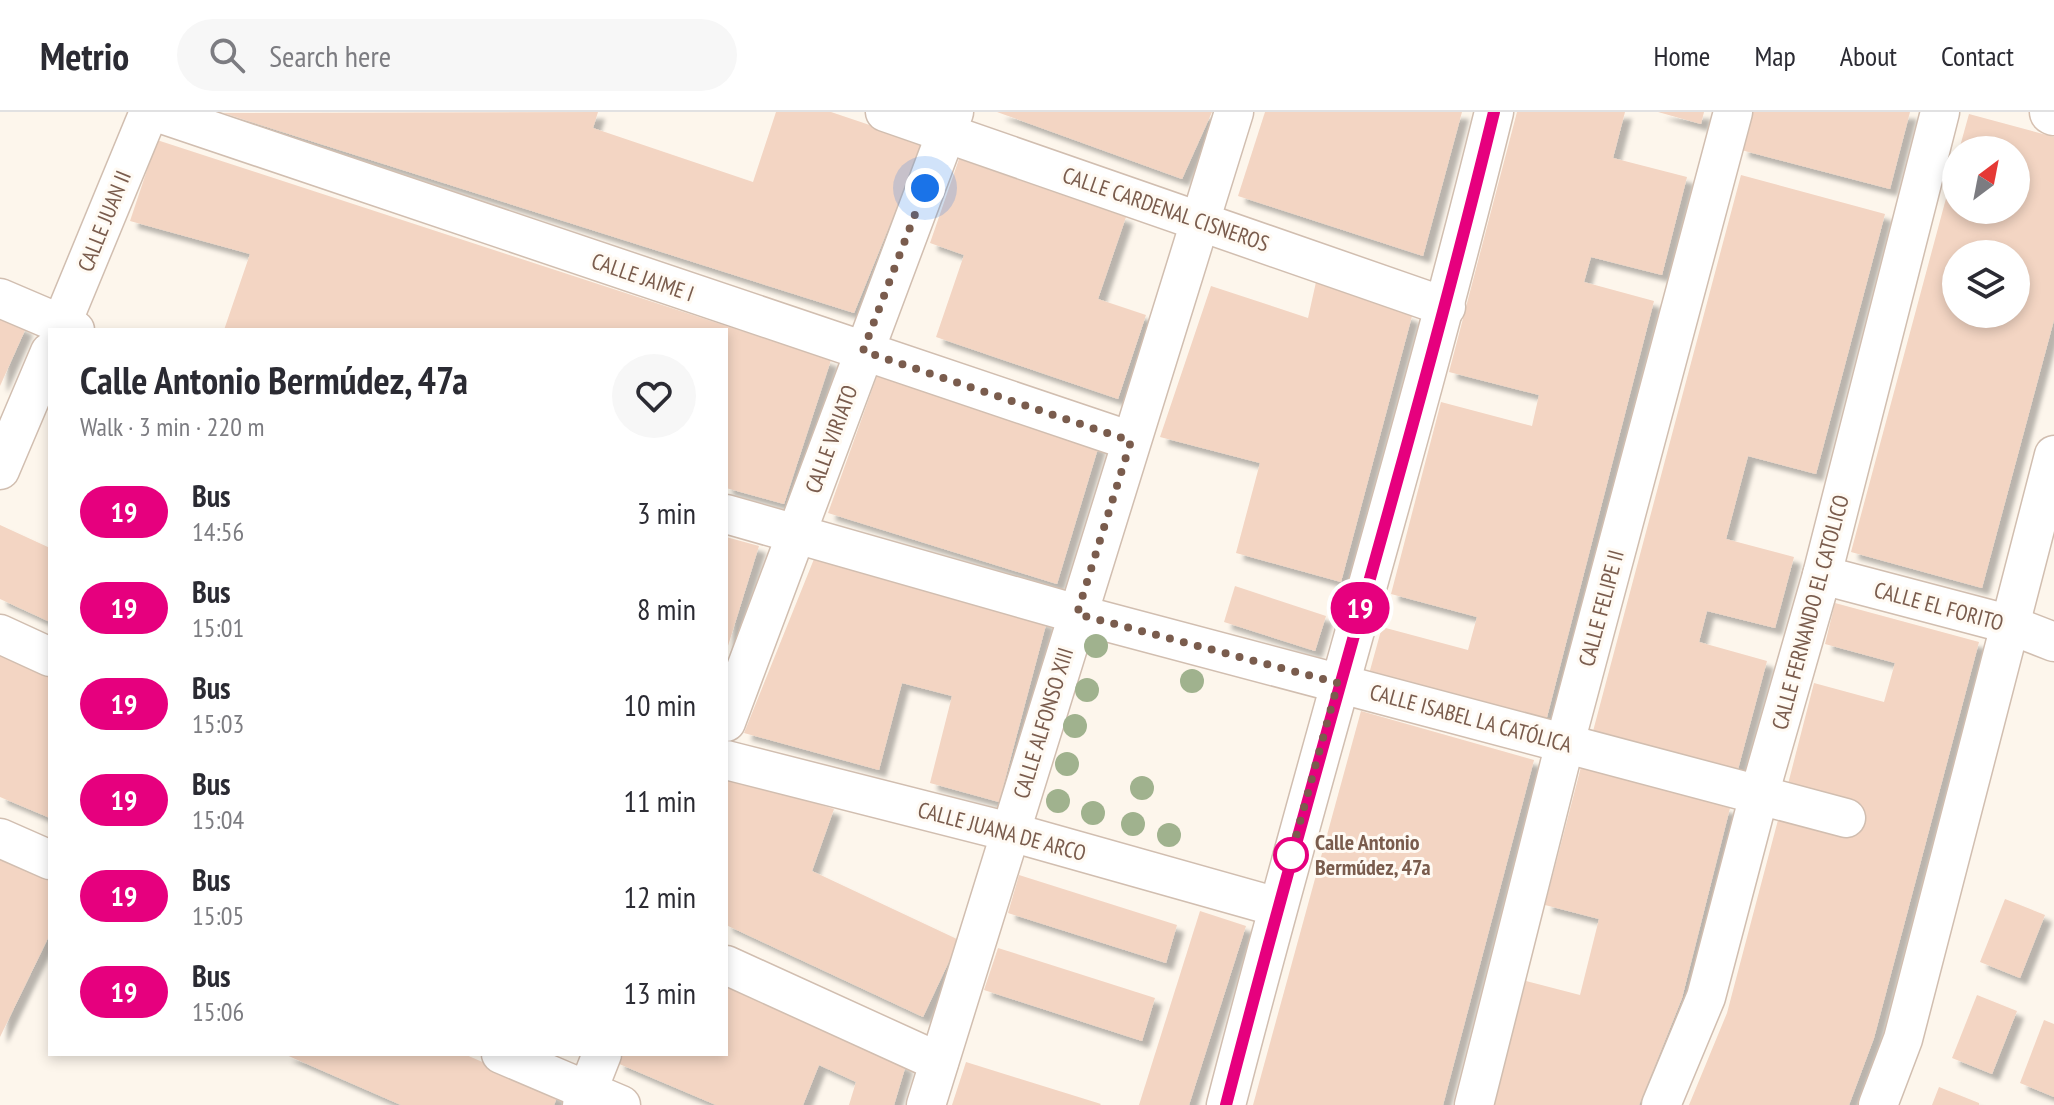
<!DOCTYPE html>
<html lang="en">
<head>
<meta charset="utf-8">
<style>
	body { margin:0; font-family:"PT Sans Narrow",sans-serif; background:#f7f7f7; color:#2b2b33; height:100vh; display:flex; flex-direction:column; font-size:30px; white-space:nowrap }
	* { box-sizing:border-box; margin:0 }
	p { font-size:26px; color:#7c7c81 }
	.icon { flex:none; width:44px; height:44px; fill:none; stroke:currentColor; stroke-width:2; stroke-linecap:round; stroke-linejoin:round }
	.map { position:relative; flex:1; overflow:hidden }
	.side { position:absolute; left:48px; top:216px; width:680px; height:728px; display:flex; flex-direction:column; background:#fff; border-radius:0px; box-shadow:0 4px 12px #0003 }
	.side>* { flex:none }
	.badge { padding:0 16px; border-radius:26px; font-size:28px; line-height:52px }
	.needle { width:52px; rotate:32deg }
	.tools { position:absolute; left:1942px; top:24px; display:grid; gap:16px }
	.tools a { display:grid; place-items:center; width:88px; height:88px; border-radius:50%; background:#fff; box-shadow:0 4px 12px #0003; font-size:40px }
	.you { position:absolute; width:40px; height:40px; margin:-20px; border:6px solid #fff; border-radius:50%; background:#1a73e8; box-shadow:0 0 0 12px #1a73e833 }
	.map>.badge { position:absolute; translate:-50% -50%; box-shadow:0 0 0 4px #fff }
	.round { display:grid; place-items:center; flex:none; width:84px; height:84px; border-radius:42px; background:#f7f7f7 }
	.headline { display:flex; align-items:center; justify-content:space-between; height:136px; padding:0 32px }
	h1 { font-size:38px; font-weight:700; line-height:60px }
	ul { padding:0; list-style:none }
	li { display:flex; align-items:center; gap:24px; height:96px; padding:0 32px }
	li div { flex:1 }
	li b { display:block; font-size:30px }
	li em { font-style:normal }
	li .badge { min-width:88px; font-weight:700; text-align:center }
	header { display:flex; align-items:center; gap:48px; box-sizing:border-box; height:112px; padding:0 40px; background:#fff; border-bottom:2px solid #e1e1e2 }
	header strong { font-size:38px }
	nav { display:flex; gap:44px; margin-inline-start:auto; font-size:28px }
	.search { width:560px; height:72px; background:#f7f7f7; display:flex; align-items:center; gap:20px; box-sizing:border-box; padding:0 28px; border-radius:44px; color:#7c7c81; font-size:30px }
	.map>svg:first-child { display:block }
</style>
</head>
<body>
<header>
<strong>Metrio</strong>
<div class="search"><svg class="icon" aria-label="search" viewBox="0 0 24 24"><circle cx="10" cy="10" r="6"/><path d="M15 15l6 6"/></svg>Search here</div>
<nav><a>Home</a><a>Map</a><a>About</a><a>Contact</a></nav>
</header>
<div class="map">
<svg width="2054" height="993" viewBox="0 0 2054 993">
	<defs>
		<filter id="shadow"><feDropShadow dx="7" dy="7" stdDeviation="2" flood-color="#0004"/></filter>
	</defs>
	<rect width="100%" height="100%" fill="#fdf6ec"/>
	<g fill="#f3d5c3" fill-rule="evenodd" filter="url(#shadow)">
		<path d="M598 0 593 16 753 70 776 0H831L923 31 854 201 223 1Z"/>
		<path d="M997 0H1212L1182 67Z"/>
		<path d="M1265 0H1462L1423 144 1238 84Z"/>
		<path d="M1517 0H1625L1613 46 1687 65 1662 163 1591 145 1584 170 1654 189 1546 609 1369 562 1382 515 1468 538 1477 505 1391 482 1441 290 1532 314 1539 283 1449 260Z"/>
		<path d="M1658 0H1704L1701 12Z"/>
		<path d="M1751 0H1910L1890 77 1741 38Z"/>
		<path d="M1969 2 2054 25V208L1982 476 1851 440 1955 53 1956 98H2016V38H1959ZM1956 142H2016V202H1956Z"/>
		<path d="M157 28 831 248 784 392 726 376V218H224L250 142 130 109Z"/>
		<path d="M959 47 1126 105 1098 187 1146 203 1118 287 936 225 964 143 930 131Z"/>
		<path d="M1741 63 1885 102 1816 362 1748 344 1726 427 1794 445 1775 516 1707 499 1699 530 1767 549 1737 661 1592 623Z"/>
		<path d="M1316 170 1412 204 1341 470 1236 441 1260 351 1160 325 1211 174 1308 206Z"/>
		<path d="M0 204 26 216 0 274Z"/>
		<path d="M877 264 1099 333 1057 472 828 401Z"/>
		<path d="M0 413 50 436V510L0 487Z"/>
		<path d="M726 425 759 434 727 537H726Z"/>
		<path d="M814 447 1047 509 999 690 930 671 952 584 902 571 879 658 744 621Z"/>
		<path d="M1235 474 1326 504 1315 539 1224 510Z"/>
		<path d="M1835 491 1979 530 1874 926 1849 993H1689L1727 901 1778 708 1845 726 1853 694 1787 676 1814 571 1884 590 1895 551 1825 532Z"/>
		<path d="M0 543 50 566V706L0 685Z"/>
		<path d="M1361 599 1534 648 1443 993H1253Z"/>
		<path d="M1581 655 1730 696 1682 886 1639 993H1494L1526 869 1580 883 1599 807 1545 793Z"/>
		<path d="M730 664 834 697 812 759 959 828 923 905 726 813V675Z"/>
		<path d="M0 747 50 768V822L0 925Z"/>
		<path d="M1019 763 1177 813 1166 851 1008 801Z"/>
		<path d="M2005 787 2045 803 2020 866 1980 850Z"/>
		<path d="M1200 799 1246 814 1189 993H1139Z"/>
		<path d="M998 836 1155 886 1142 929 984 878Z"/>
		<path d="M726 871 906 953 894 993H849L856 970 819 953 803 993H716L617 951 621 942H726Z"/>
		<path d="M1977 883 2017 899 1992 962 1952 946Z"/>
		<path d="M2044 908 2054 912V985L2020 971Z"/>
		<path d="M284 942H464L558 983 554 993H401Z"/>
		<path d="M966 950 1101 992 1100 993H952Z"/>
		<path d="M1939 975 1979 991V993H1932Z"/>
	</g>
	<g fill="none" stroke-linecap="round" stroke-linejoin="round">
		<defs>
			<g id="street">
				<path d="M156 0 1131 329"/>
				<path d="M885 0 1446 195"/>
				<path d="M0 186 75 218"/>
				<path d="M59 218 149 0"/>
				<path d="M0 358 50 240"/>
				<path d="M726 402 1077 502 1846 706"/>
				<path d="M1822 463 2008 512 2054 530"/>
				<path d="M0 522 50 545"/>
				<path d="M726 610 954 0"/>
				<path d="M726 648 1025 724 1277 795"/>
				<path d="M0 726 50 748"/>
				<path d="M726 853 939 950"/>
				<path d="M501 942 621 993"/>
				<path d="M582 993 602 942"/>
				<path d="M926 993 1234 0"/>
				<path d="M1226 993C1311 661 1412 333 1494 0"/>
				<path d="M1474 993 1565 631 1733 0"/>
				<path d="M1661 993 1706 885 1759 683 1822 463 1940 0"/>
				<path d="M1878 993 1903 927 2054 343"/>
			</g>
			<path id="secondary" d="M2052 0 2054 1"/>
		</defs>
		<use href="#street" stroke="#d1beb0" stroke-width="41"/>
		<use href="#secondary" stroke="#d6c0b0" stroke-width="47"/>
		<use href="#street" stroke="#fff" stroke-width="38"/>
		<use href="#secondary" stroke="#fff" stroke-width="44"/>
	</g>
	<g fill="#a0b28e">
		<circle cx="1096" cy="534" r="12"/>
		<circle cx="1192" cy="569" r="12"/>
		<circle cx="1087" cy="578" r="12"/>
		<circle cx="1075" cy="614" r="12"/>
		<circle cx="1067" cy="652" r="12"/>
		<circle cx="1142" cy="676" r="12"/>
		<circle cx="1058" cy="689" r="12"/>
		<circle cx="1093" cy="701" r="12"/>
		<circle cx="1133" cy="712" r="12"/>
		<circle cx="1169" cy="723" r="12"/>
	</g>
	<g fill="none" stroke-linecap="round" stroke-linejoin="round">
		<defs>
			<path id="line" d="M1226 993C1311 661 1413 333 1494 0"/>
		</defs>
		<use href="#line" stroke="#fff" stroke-width="18"/>
		<use href="#line" stroke="#e6007e" stroke-width="12"/>
		<path stroke="#7a5c4d" stroke-width="8" stroke-dasharray="0 14.4" d="M925 76 863 239 1131 329 1077 502 1338 571 1291 743"/>
	</g>
	<circle fill="#fff" stroke="#e6007e" stroke-width="4" cx="1291" cy="743" r="16"/>
	<g text-anchor="middle" dominant-baseline="central" stroke-width="6" stroke-linejoin="round" paint-order="stroke">
		<g font-size="22" fill="#7a5c4d" stroke="#fffaf3">
			<text transform="translate(1166 97) rotate(19)">CALLE CARDENAL CISNEROS</text>
			<text transform="translate(104 109) rotate(-68)">CALLE JUAN II</text>
			<text transform="translate(643 165) rotate(19)">CALLE JAIME I</text>
			<text transform="translate(831 327) rotate(-70)">CALLE VIRIATO</text>
			<text transform="translate(1939 494) rotate(15)">CALLE EL FORITO</text>
			<text transform="translate(1601 496) rotate(-75)">CALLE FELIPE II</text>
			<text transform="translate(1810 500) rotate(-75)">CALLE FERNANDO EL CATOLICO</text>
			<text transform="translate(1471 606) rotate(15)">CALLE ISABEL LA CATÓLICA</text>
			<text transform="translate(1043 611) rotate(-73)">CALLE ALFONSO XIII</text>
			<text transform="translate(1002 719) rotate(15)">CALLE JUANA DE ARCO</text>
		</g>
		<g font-size="22" font-weight="bold" fill="#7a5c4d" stroke="#fffaf3" text-anchor="start">
			<text x="1315" y="730">Calle Antonio<tspan x="1315" dy="25">Bermúdez, 47a</tspan></text>
		</g>
	</g>
</svg>
<div class="tools">
<a><svg class="needle" viewBox="-14 -14 28 28"><path d="M0-13l5 13h-10z" fill="#e53935"/><path d="M0 13l5-13h-10z" fill="#7c7c81"/></svg></a>
<a><svg class="icon" aria-label="layers" viewBox="0 0 24 24"><path d="M12 4l9 5-9 5-9-5zM3 14l9 5 9-5"/></svg></a>
</div>
<div class="you" style="left:925px;top:76px"></div>
<b class="badge" style="left:1360px;top:496px;background:#e6007e;color:#fff">19</b>
<section class="side">
<div class="headline"><div><h1>Calle Antonio Bermúdez, 47a</h1><p>Walk · 3 min · 220 m</p></div><a class="round"><svg class="icon" aria-label="heart" viewBox="0 0 24 24"><path d="M12 20l-8-8c-3-5 5-10 8-4 3-6 11-1 8 4z"/></svg></a></div>
<ul>
<li><span class="badge" style="background:#e6007e;color:#fff">19</span><div><b>Bus</b><p>14:56</p></div><em>3 min</em></li>
<li><span class="badge" style="background:#e6007e;color:#fff">19</span><div><b>Bus</b><p>15:01</p></div><em>8 min</em></li>
<li><span class="badge" style="background:#e6007e;color:#fff">19</span><div><b>Bus</b><p>15:03</p></div><em>10 min</em></li>
<li><span class="badge" style="background:#e6007e;color:#fff">19</span><div><b>Bus</b><p>15:04</p></div><em>11 min</em></li>
<li><span class="badge" style="background:#e6007e;color:#fff">19</span><div><b>Bus</b><p>15:05</p></div><em>12 min</em></li>
<li><span class="badge" style="background:#e6007e;color:#fff">19</span><div><b>Bus</b><p>15:06</p></div><em>13 min</em></li>
</ul>
</section>
</div>
</body>
</html>
